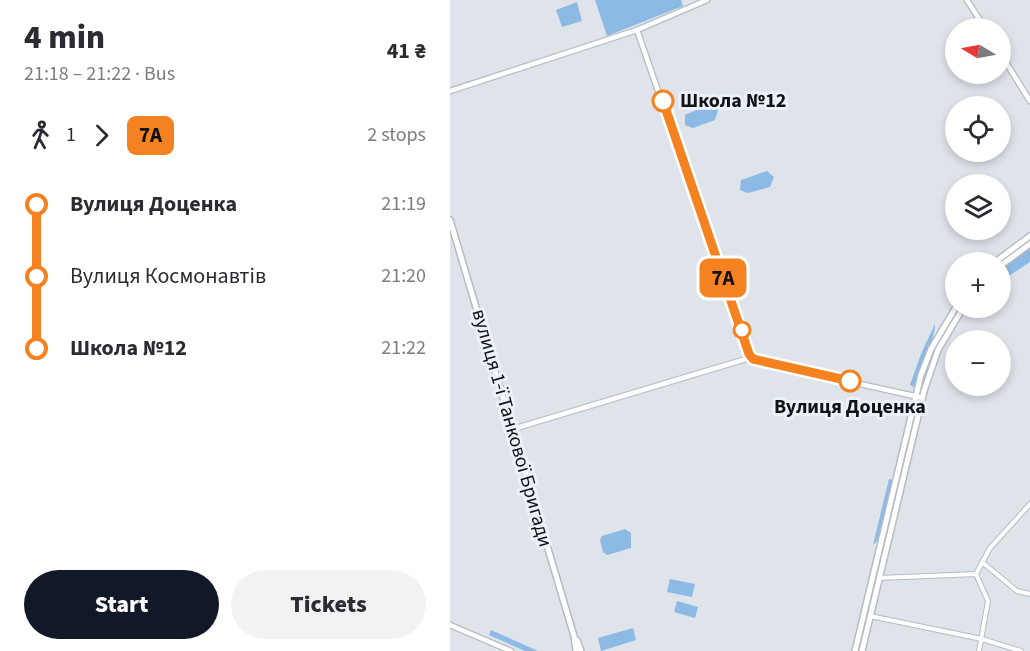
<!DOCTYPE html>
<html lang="en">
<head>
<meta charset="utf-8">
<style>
	body { margin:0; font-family:"Source Sans 3",sans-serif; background:#f2f2f3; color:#2b2b33; height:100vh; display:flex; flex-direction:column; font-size:22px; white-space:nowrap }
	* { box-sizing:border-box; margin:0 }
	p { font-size:20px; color:#7c7c81 }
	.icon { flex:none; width:33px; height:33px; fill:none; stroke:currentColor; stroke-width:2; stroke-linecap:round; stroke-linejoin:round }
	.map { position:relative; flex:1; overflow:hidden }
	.drawer { display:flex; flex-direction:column; background:#fff; width:450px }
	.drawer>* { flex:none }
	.badge { padding:0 12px; border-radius:9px; font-size:21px; line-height:39px }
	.needle { width:39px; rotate:280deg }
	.controls { position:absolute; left:495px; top:18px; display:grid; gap:12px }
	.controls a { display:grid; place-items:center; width:66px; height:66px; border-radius:50%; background:#fff; box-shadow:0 3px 9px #0003; font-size:30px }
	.map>.badge { position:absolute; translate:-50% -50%; box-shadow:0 0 0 3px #fff }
	.legs { display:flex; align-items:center; gap:9px; height:66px; padding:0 24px; font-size:20px }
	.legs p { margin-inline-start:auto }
	.overview { display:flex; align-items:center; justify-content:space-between; height:102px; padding:0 24px }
	h1 { font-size:33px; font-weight:800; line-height:45px }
	.primary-button { display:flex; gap:12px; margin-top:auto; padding:12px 24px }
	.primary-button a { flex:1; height:69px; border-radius:36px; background:#111827; color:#fff; font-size:24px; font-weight:800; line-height:69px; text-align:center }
	.primary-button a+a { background:#f2f2f3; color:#2b2b33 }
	ul { padding:0 24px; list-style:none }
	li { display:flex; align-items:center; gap:21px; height:72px; font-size:22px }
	li i { display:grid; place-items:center; width:9px; height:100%; margin:0 8px; background:currentColor }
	li i::after { content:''; width:15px; height:15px; margin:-8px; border:4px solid; border-radius:50%; background:#fff }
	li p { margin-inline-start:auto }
	li:first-child i { background:linear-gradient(#0000 50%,currentColor 0) }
	li:last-child i { background:linear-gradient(currentColor 50%,#0000 0) }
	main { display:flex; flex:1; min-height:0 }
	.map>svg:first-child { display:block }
</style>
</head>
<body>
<main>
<section class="drawer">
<div class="overview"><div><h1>4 min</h1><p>21:18 – 21:22 · Bus</p></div><b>41 ₴</b></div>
<div class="legs"><svg class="icon" aria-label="walk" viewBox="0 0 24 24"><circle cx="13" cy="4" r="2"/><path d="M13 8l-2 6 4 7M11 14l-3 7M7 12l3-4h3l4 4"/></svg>1<svg class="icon" aria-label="forward" viewBox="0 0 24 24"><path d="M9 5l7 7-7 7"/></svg><b class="badge" style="background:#f58220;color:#111">7А</b><p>2 stops</p></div>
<ul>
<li><i style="color:#f58220"></i><b>Вулиця Доценка</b><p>21:19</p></li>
<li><i style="color:#f58220"></i><span>Вулиця Космонавтів</span><p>21:20</p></li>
<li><i style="color:#f58220"></i><b>Школа №12</b><p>21:22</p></li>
</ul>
<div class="primary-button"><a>Start</a><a>Tickets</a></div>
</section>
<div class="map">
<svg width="580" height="651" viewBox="0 0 580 651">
	<rect width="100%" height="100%" fill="#dee4ea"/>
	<g fill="#8db9e5">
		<path d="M145 0H231L233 6 157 36Z"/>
		<path d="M127 2 132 21 112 27 106 10Z"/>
		<path d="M260 104 268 110 265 120 243 128 235 125V115Z"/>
		<path d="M317 171 324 177 320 187 298 193 290 190 291 180Z"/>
		<path d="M580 248V262L551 281V270Z"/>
		<path d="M485 324C486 337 469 369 464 387L460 385 471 354Z"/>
		<path d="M439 479 443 480 428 540 423 545Z"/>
		<path d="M175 529 181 533V548L157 555 153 552 150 540 152 536Z"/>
		<path d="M220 579 245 584 242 597 217 592Z"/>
		<path d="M227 601 248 607 245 618 224 612Z"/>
		<path d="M183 628 186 640 151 651 148 638Z"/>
		<path d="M41 630 88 651H75L39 635Z"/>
	</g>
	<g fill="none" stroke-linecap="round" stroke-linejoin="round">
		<defs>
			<g id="minor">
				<path d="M532 562 567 591 580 594"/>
				<path d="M526 574 540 548 580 504"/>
				<path d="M429 578 526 574 538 601 529 651"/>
				<path d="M420 616 532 639 571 651"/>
			</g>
			<g id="tertiary">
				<path d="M517 0 535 28"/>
				<path d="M187 30 299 354 303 359"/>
				<path d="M550 53 580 101"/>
				<path d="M0 91 187 30 257 0"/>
				<path d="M63 429 296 359 469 397"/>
				<path d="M0 625 61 651"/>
			</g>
			<g id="secondary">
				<path d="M0 220 124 636 126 651"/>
				<path d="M545 262 580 236"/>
				<path d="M550 266 580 244"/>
				<path d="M127 640 131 651"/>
				<path d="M405 651 471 375 481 349 506 307"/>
				<path d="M412 651 474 391 488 350 513 308"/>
			</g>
		</defs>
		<use href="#minor" stroke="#b6bcc2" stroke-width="6"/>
		<use href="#tertiary" stroke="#b6bcc2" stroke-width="7"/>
		<use href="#secondary" stroke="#b6bcc2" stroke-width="8"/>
		<use href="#minor" stroke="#fff" stroke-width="4"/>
		<use href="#tertiary" stroke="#fff" stroke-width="4.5"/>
		<use href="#secondary" stroke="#fff" stroke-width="5"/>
	</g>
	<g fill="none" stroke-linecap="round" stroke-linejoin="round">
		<defs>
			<path id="line-1" d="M213 101 299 354 303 359 400 381"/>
		</defs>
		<use href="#line-1" stroke="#fff" stroke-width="14"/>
		<use href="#line-1" stroke="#f58220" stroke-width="9"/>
	</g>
	<g fill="#fff" stroke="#f58220" stroke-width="3">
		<circle cx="213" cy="101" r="10"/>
		<circle cx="292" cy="330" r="8"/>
		<circle cx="400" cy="381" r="10"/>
	</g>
	<g text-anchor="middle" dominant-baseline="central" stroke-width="6" stroke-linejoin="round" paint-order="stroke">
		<g font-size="20" font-weight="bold" fill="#111315" stroke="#ebf1f8" text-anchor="start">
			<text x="230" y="101">Школа №12</text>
			<text x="400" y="407" text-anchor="middle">Вулиця Доценка</text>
		</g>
		<g font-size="20" fill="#111315" stroke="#ebf1f8">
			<text transform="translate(62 428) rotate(74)">вулиця 1-ї Танкової Бригади</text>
		</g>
	</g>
</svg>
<div class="controls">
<a><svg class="needle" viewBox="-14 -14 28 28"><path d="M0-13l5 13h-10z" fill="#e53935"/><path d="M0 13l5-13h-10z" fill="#7c7c81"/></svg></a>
<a><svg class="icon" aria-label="locate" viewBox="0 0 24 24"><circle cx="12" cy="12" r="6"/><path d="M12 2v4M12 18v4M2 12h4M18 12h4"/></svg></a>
<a><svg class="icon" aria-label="layers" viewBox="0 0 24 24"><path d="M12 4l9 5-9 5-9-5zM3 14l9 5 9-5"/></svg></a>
<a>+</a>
<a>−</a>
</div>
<b class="badge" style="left:273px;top:278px;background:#f58220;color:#111">7А</b>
</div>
</main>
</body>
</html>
